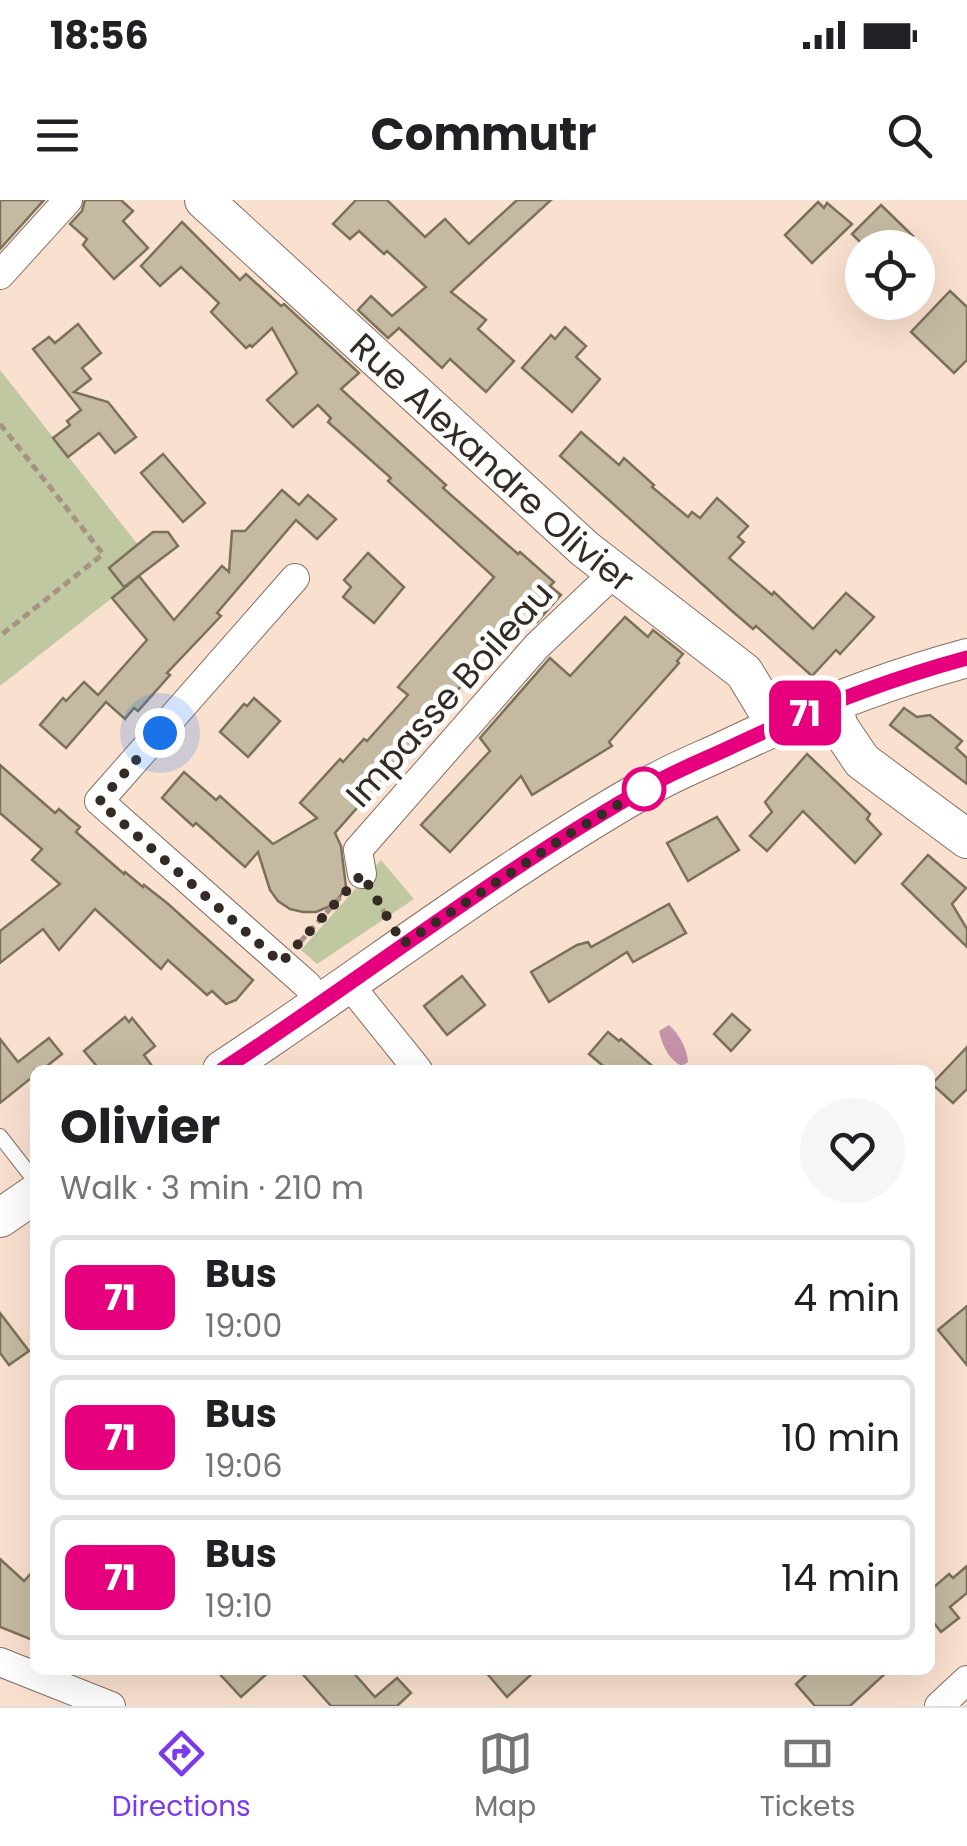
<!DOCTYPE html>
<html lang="en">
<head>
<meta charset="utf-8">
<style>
	body { margin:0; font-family:Poppins,sans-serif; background:#f6f6f6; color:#202124; height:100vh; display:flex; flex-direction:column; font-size:38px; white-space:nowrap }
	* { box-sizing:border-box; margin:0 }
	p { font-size:32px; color:#757577 }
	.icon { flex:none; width:55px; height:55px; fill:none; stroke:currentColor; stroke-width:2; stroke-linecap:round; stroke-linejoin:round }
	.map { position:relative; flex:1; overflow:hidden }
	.side { position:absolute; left:30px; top:865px; width:905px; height:610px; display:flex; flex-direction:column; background:#fff; border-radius:15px; box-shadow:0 10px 40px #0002 }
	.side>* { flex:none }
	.badge { padding:0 20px; border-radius:15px; font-size:35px; line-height:65px }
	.tools { position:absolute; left:845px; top:30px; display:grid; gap:20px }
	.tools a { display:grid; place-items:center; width:90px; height:90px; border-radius:50%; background:#fff; box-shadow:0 10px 40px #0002; font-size:50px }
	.you { position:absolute; width:50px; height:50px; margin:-25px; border:8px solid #fff; border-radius:50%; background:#1a73e8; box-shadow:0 0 0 15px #1a73e833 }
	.map>.badge { position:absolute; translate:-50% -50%; box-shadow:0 0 0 5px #fff }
	.round { display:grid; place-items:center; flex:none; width:105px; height:105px; border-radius:52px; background:#f6f6f6 }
	.head { display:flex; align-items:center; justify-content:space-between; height:170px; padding:0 30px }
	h1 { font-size:48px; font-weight:700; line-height:75px }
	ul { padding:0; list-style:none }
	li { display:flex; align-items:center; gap:30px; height:125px; margin:0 20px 15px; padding:0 10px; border:5px solid #e0e0e0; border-radius:15px }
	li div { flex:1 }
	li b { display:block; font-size:38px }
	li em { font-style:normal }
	li .badge { min-width:110px; font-weight:700; text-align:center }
	.status { display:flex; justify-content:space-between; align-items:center; height:70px; padding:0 50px; background:#fff; direction:ltr }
	.status svg { height:28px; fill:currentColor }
	header { display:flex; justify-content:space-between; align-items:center; height:130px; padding:0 30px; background:#fff; font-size:45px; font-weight:700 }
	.dock { display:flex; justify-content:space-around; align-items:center; height:140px; border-top:2px solid #e0e0e0; background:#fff; font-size:28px; color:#757577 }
	.dock a { display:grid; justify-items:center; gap:5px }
	.dock .current { color:#7c3aed }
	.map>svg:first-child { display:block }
</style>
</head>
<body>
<div class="status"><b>18:56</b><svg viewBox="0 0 49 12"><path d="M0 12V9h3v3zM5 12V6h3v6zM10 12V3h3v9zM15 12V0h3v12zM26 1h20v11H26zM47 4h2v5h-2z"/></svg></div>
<header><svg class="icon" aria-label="menu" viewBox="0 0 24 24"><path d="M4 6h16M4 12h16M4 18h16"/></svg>Commutr<svg class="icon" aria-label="search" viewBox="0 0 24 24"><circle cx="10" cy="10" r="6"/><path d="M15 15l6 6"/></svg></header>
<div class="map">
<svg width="967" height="1506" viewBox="0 0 967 1506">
	<rect width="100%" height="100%" fill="#fae0cf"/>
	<g fill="#bfc8a0">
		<path d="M0 170 154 365 0 486Z"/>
		<path d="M381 660 414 699 317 764 301 750Z"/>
	</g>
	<path fill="#c593aa" d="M669 825C680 835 687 849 688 862L682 866C670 861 662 846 659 831Z"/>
	<g fill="#c5baa1" stroke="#7b715a" stroke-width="2.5">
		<path d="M0 0H44L0 49Z"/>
		<path d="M85 0H121L133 11 123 21 148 48 114 79 83 45 87 39 70 24 82 11Z"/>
		<path d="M356 0H387L425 37 445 19 469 44 517 0H551L451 92 486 120 478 129 514 161 486 192 450 159 442 168 399 128 388 138 358 110 371 96 392 116 426 87 387 51 384 54 359 31 350 39 333 24Z"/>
		<path d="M818 2 824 8 827 3 852 24 812 63 785 35Z"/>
		<path d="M881 5 913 36 903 48H866L852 34Z"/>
		<path d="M182 22 240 80 246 74 281 106 284 104 359 173 341 189 446 285 443 288 518 354 520 352 554 382 550 386 561 395 537 422 523 410 466 474 469 477 433 518 435 519 335 633 341 646 346 687 339 698 328 707 316 712H303L290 709 278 701 270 690 258 652 245 667 196 623 193 626 162 598 184 572 216 600 220 596 273 644 317 618 300 603 340 559 343 562 364 539 367 541 408 495 398 487 494 377 388 281 391 278 328 222 331 218 318 205 293 227 267 200 297 173 272 128 252 147 250 145 246 148 211 112 219 103 181 67 160 86 141 66Z"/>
		<path d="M950 91 967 107V160L954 173 911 132Z"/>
		<path d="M78 124 101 153 82 168 91 179 74 192 108 202 136 237 115 253 99 233 68 257 53 238 70 225 67 221 81 210 33 149 49 137 55 143Z"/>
		<path d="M565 127 586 146 576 157 600 179 572 212 522 168 551 135 555 139Z"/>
		<path d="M581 232 619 265 624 258 654 285 652 287 688 317 692 312 700 318 717 298 748 326 738 337 744 342 729 358 772 395 774 392 813 429 846 393 874 417 840 454 836 450 812 476 756 426 753 429 732 411 560 256Z"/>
		<path d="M163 254 205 303 183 322 141 273Z"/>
		<path d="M282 290 299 305 308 295 336 319 317 339 296 320 217 413 221 416 167 473 170 475 138 511 134 508 125 519 106 502 66 548 40 525 63 498 66 501 84 482 98 495 147 440 112 398 139 376 174 420 222 366 229 372 232 331H245Z"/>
		<path d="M153 332H168L178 346 124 387 109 368Z"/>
		<path d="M368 353 404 387 374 423 343 397 351 387 344 380Z"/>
		<path d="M625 417 648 437 653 430 683 454 677 461 679 463 609 542 612 546 532 595 521 576 450 652 421 625 490 551 480 538 550 458 570 476Z"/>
		<path d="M254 498 280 521 248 557 220 532 244 504 247 506Z"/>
		<path d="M904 508 917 517 930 515 962 541 956 548 967 558V584L890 525Z"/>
		<path d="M807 554 870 614 867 619 881 634 855 663 803 611 767 651 750 636 772 612 765 602Z"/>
		<path d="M0 565 55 613 59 609 69 618 80 627 76 632 124 674 125 672 143 687 144 685 167 703 253 780 236 800 226 804 212 791 207 795 168 760 161 769 95 709 59 750 43 729 0 763V731L60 684 32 660 42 649 0 613Z"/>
		<path d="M717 617 739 650 688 681 667 643Z"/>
		<path d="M928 655 966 688 952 704 967 729V747L902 684Z"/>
		<path d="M669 704 686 733 633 762 627 752 549 802 531 772 577 745 588 742 591 747Z"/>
		<path d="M462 776 485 805 447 835 424 806Z"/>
		<path d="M732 814 750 830 731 851 714 834Z"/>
		<path d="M125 817 129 822 132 818 155 846 144 855 155 870H100L84 851Z"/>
		<path d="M608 832 619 841 621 839 657 870H608L589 854Z"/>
		<path d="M49 838 62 854 42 870H35V875L0 903V839L18 862Z"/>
		<path d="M967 847V889L953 903 932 884Z"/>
		<path d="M967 1106V1165L938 1130Z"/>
		<path d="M0 1113 29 1151 9 1165 0 1153Z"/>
		<path d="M0 1359 24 1381 35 1369V1441L0 1427Z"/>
		<path d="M967 1366V1393L950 1407 959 1418 941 1432 933 1422 930 1424V1384L933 1388 949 1374 953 1378Z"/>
		<path d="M216 1470H271L241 1497Z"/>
		<path d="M299 1470H351L375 1497 397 1478 411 1493 397 1506H331Z"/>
		<path d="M484 1470H536L507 1497Z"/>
		<path d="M811 1470H889L850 1506H815L796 1484Z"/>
	</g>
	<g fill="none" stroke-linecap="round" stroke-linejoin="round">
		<defs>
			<path id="lane" d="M0 936 35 981"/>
			<g id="street">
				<path d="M0 75 68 0"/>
				<path d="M295 378 99 601 307 785 320 802"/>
				<path d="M362 674 358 650 537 446 614 373"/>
				<path d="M348 783 418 870"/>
				<path d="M0 1462 111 1506"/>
				<path d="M939 1506 967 1480"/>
			</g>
			<g id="secondary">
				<path id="s1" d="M204 0 585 349 744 472 776 525"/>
				<path d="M832 502 839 527 862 561 967 639"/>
				<path d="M222 870C365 776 501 670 651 585 677 570 706 559 733 546 809 510 886 480 967 458"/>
				<path d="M0 1018 35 994"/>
			</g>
		</defs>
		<use href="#lane" stroke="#866f61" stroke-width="16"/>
		<use href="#street" stroke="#866f61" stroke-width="30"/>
		<use href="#secondary" stroke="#866f61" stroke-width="40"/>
		<g stroke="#a69386" stroke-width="5" stroke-dasharray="8 5" stroke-linecap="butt">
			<path d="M0 224 103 354 0 436"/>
			<path d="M376 698 388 719"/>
			<path d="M300 742 346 691"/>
		</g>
		<use href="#lane" stroke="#fff" stroke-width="14"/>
		<use href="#street" stroke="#fff" stroke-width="28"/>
		<use href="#secondary" stroke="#fff" stroke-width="38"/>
	</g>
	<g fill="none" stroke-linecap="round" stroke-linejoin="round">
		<defs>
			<path id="line" d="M222 870C366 776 501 669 651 585 677 570 706 559 733 546 809 510 886 480 967 458"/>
		</defs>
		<use href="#line" stroke="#fff" stroke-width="22"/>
		<use href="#line" stroke="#e6007e" stroke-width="15"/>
		<path stroke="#352b25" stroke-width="10" stroke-dasharray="0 18" d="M160 533 99 602 281 763 362 674 403 744 571 633 654 583 644 589"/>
	</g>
	<circle fill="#fff" stroke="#e6007e" stroke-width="5" cx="644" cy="589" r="20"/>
	<g text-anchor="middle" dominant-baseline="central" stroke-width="10" stroke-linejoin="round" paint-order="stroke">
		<g font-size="35" fill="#352b25" stroke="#fff">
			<text stroke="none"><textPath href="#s1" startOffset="390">Rue Alexandre Olivier</textPath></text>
			<text transform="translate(449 494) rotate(-48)">Impasse Boileau</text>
		</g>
	</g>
</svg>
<div class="tools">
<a><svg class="icon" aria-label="locate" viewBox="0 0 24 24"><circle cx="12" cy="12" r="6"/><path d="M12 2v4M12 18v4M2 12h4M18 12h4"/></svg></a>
</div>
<div class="you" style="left:160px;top:533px"></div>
<b class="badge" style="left:805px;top:513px;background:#e6007e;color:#fff">71</b>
<section class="side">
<div class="head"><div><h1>Olivier</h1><p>Walk · 3 min · 210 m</p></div><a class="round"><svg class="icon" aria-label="heart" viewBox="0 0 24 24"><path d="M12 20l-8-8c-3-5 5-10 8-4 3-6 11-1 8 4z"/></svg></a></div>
<ul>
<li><span class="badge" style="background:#e6007e;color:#fff">71</span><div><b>Bus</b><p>19:00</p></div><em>4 min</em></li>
<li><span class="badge" style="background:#e6007e;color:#fff">71</span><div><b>Bus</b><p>19:06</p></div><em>10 min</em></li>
<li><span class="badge" style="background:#e6007e;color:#fff">71</span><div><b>Bus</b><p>19:10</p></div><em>14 min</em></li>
</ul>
</section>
</div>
<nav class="dock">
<a class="current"><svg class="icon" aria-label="directions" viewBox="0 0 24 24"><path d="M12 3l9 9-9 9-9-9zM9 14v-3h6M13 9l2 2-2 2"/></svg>Directions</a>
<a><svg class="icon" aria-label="map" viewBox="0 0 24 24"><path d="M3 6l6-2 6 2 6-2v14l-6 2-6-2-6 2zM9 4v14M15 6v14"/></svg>Map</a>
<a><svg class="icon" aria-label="tickets" viewBox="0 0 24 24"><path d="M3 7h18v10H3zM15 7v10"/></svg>Tickets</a>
</nav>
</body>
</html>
